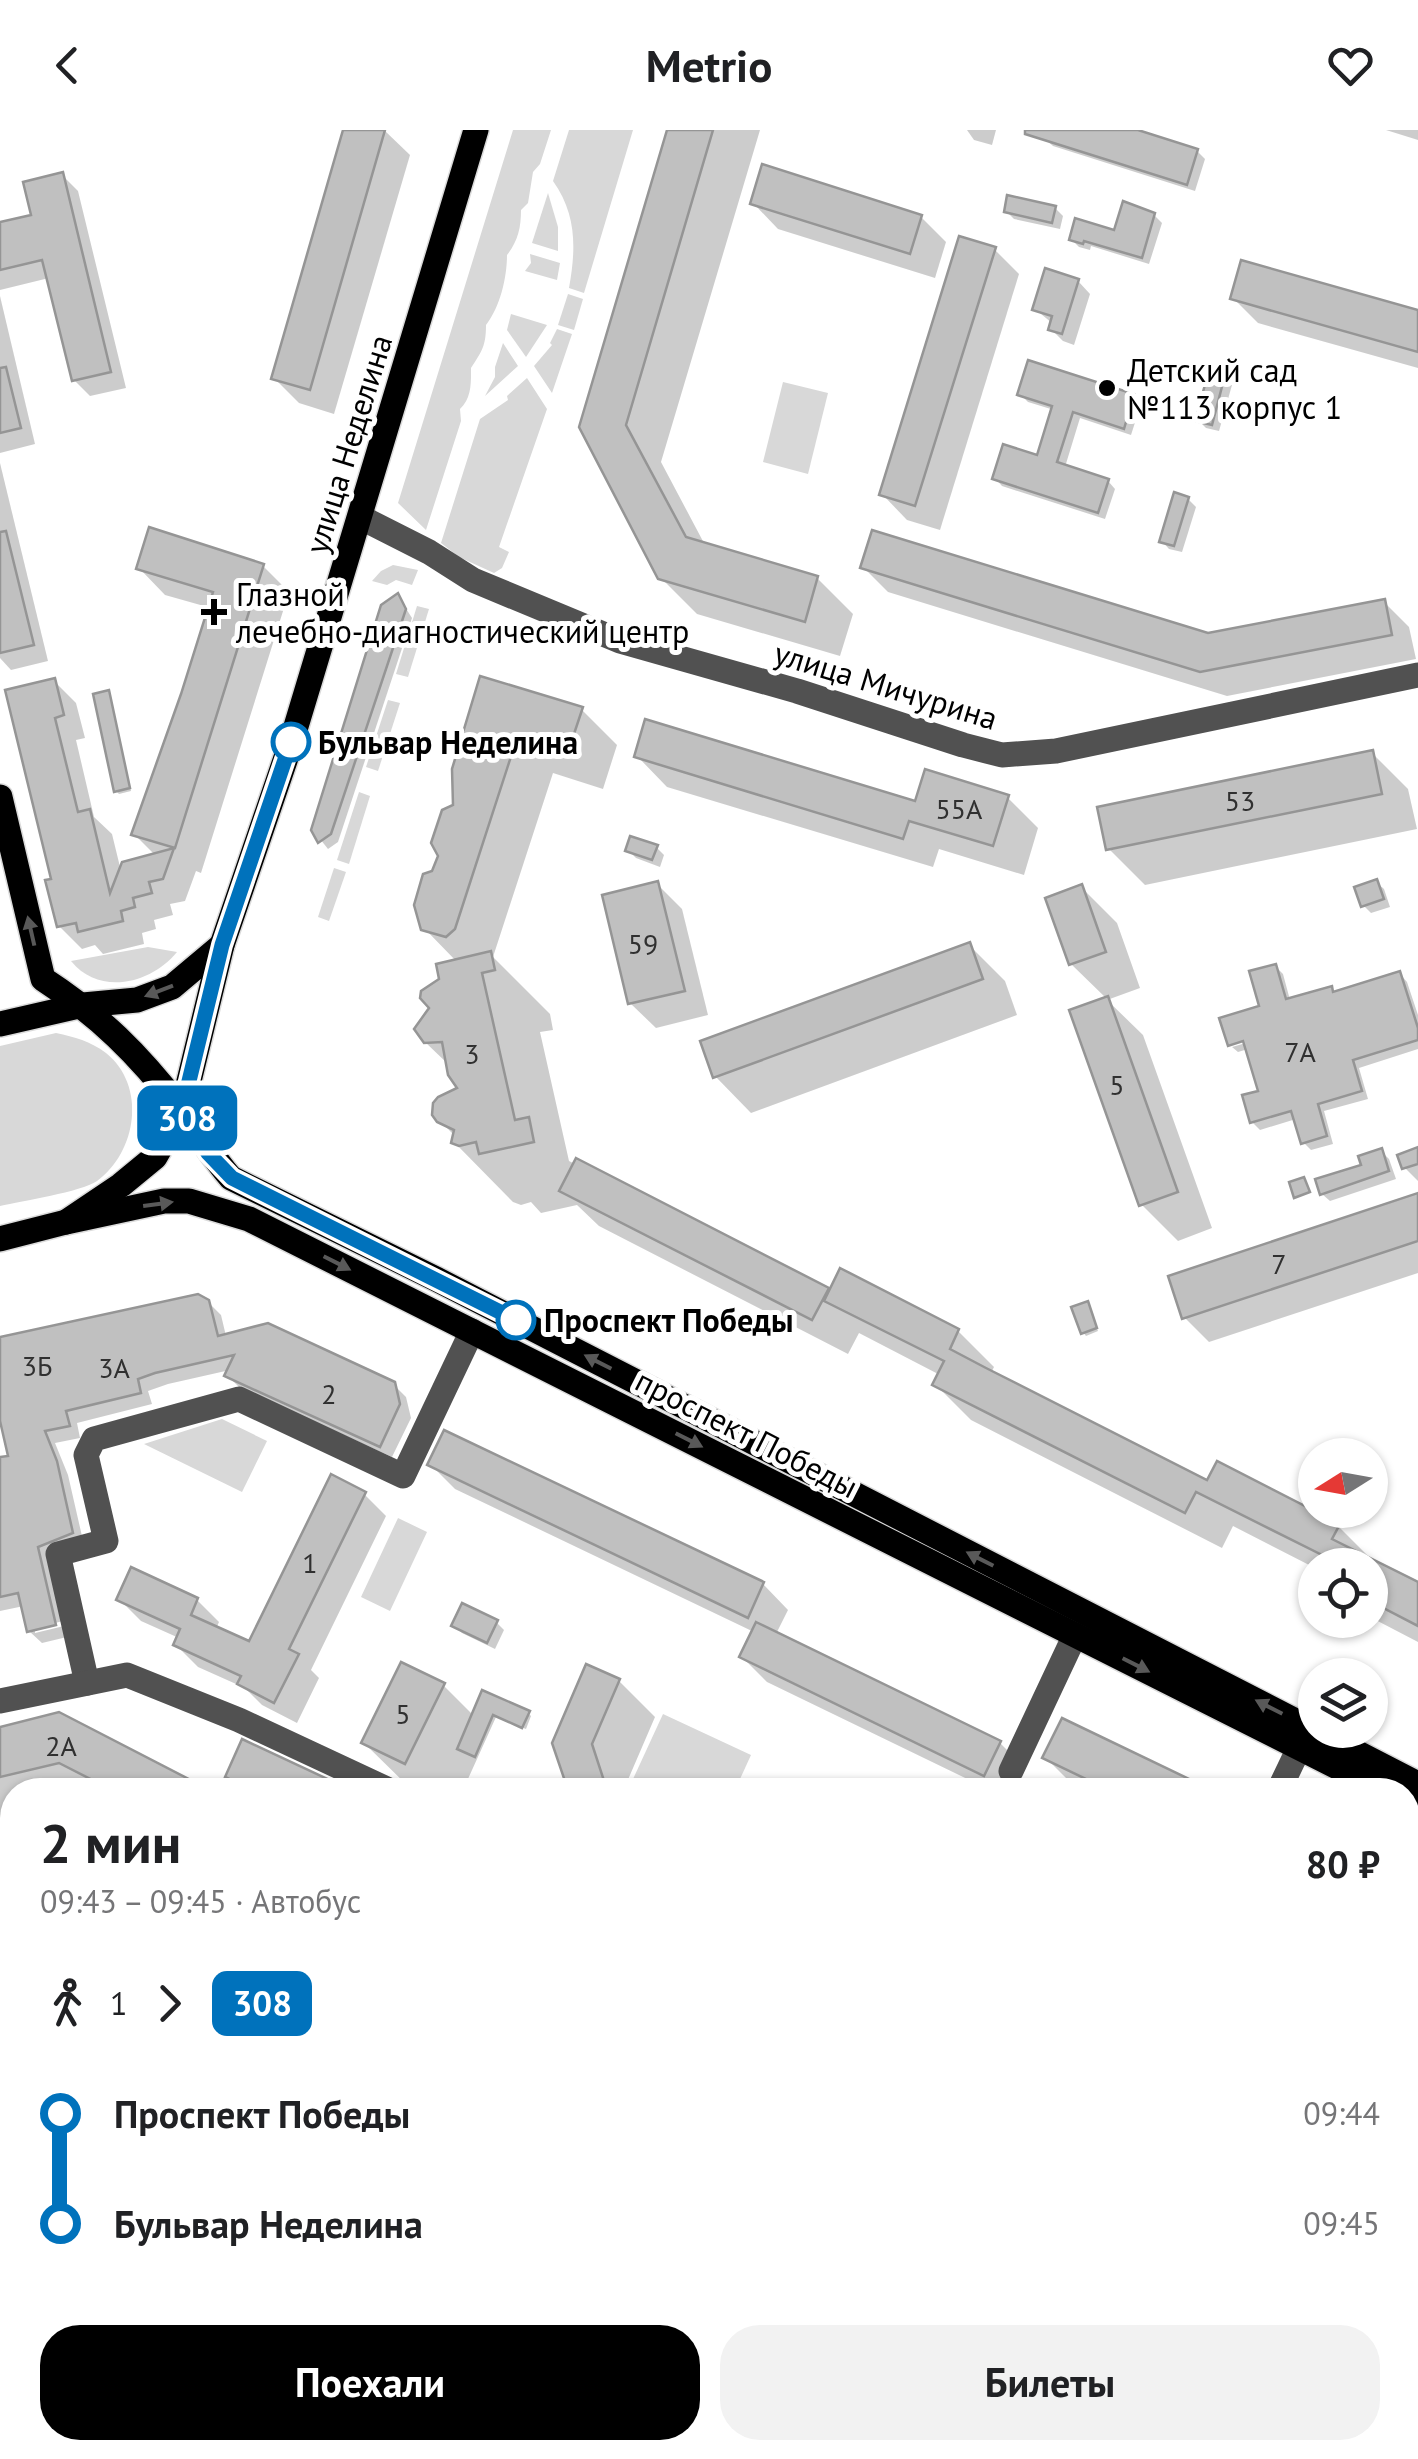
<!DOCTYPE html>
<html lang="ru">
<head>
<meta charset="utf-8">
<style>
	body { margin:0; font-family:"PT Sans",sans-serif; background:#f2f2f2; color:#202124; height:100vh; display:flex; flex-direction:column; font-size:38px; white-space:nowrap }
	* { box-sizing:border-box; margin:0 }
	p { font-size:32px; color:#757577 }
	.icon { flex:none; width:55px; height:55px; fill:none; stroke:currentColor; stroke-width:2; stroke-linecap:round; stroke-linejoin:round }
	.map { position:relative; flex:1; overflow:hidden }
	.side { position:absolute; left:0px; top:1648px; width:1420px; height:682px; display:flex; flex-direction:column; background:#fff; border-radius:40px 40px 0 0; box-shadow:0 2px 8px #0004 }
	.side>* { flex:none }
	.badge { padding:0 20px; border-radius:15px; font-size:35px; line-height:65px }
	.needle { width:65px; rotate:259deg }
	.controls { position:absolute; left:1298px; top:1308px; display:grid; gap:20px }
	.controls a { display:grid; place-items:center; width:90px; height:90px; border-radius:50%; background:#fff; box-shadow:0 2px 8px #0004; font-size:50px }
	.map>.badge { position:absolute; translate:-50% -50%; box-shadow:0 0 0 5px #fff }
	.legs { display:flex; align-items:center; gap:15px; height:110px; padding:0 40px; font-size:32px }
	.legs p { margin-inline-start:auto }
	.overview { display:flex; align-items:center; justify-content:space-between; height:170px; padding:0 40px }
	h1 { font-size:55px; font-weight:700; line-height:75px }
	.primary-button { display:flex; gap:20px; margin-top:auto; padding:20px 40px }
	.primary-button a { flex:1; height:115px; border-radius:40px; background:#000; color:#fff; font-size:40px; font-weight:700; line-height:115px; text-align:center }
	.primary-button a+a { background:#f2f2f2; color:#202124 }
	ul { padding:0 40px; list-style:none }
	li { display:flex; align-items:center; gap:35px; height:110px; font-size:38px }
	li i { display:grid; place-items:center; width:15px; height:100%; margin:0 12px; background:currentColor }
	li i::after { content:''; width:25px; height:25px; margin:-12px; border:8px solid; border-radius:50%; background:#fff }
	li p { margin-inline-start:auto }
	li:first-child i { background:linear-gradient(#0000 50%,currentColor 0) }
	li:last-child i { background:linear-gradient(currentColor 50%,#0000 0) }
	header { display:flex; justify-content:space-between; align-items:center; height:130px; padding:0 40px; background:#fff; font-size:45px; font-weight:700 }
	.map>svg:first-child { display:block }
</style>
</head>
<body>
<header><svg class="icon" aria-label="back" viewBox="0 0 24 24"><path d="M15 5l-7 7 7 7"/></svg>Metrio<svg class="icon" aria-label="heart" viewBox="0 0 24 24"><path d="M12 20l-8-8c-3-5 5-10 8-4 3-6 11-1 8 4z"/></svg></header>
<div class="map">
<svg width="1418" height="2329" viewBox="0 0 1418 2329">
	<rect width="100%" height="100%" fill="#fff"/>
	<g fill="#d8d8d8">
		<path d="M513 0H551L540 34 533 42 528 73 521 80C521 98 518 111 507 125 507 148 500 177 486 195 486 216 482 221 471 238 471 252 472 268 460 279L461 291 426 400 398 373Z"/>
		<path d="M569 0H633L584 163 569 158C576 119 577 85 553 51Z"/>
		<path d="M548 63 558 97V121L532 113Z"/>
		<path d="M530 124 560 133 557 150 525 141 531 133Z"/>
		<path d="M568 164 583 169 574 200 558 195Z"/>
		<path d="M511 184 547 195 526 227 507 200Z"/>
		<path d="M557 199 572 204 552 263 534 236 552 215 550 213Z"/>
		<path d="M503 213 518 236 485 266 495 247V237Z"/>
		<path d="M527 248 547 279 499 417 509 422 502 438 494 443 459 427 441 413 480 289 508 270 507 266Z"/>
		<path d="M783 252 828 263 808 344 763 332Z"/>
		<path d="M393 435 418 440 412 455 396 450 387 455 372 451 381 441Z"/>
		<path d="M417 476 429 479 408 547 396 544Z"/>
		<path d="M388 570 400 573 378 641 366 637Z"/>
		<path d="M359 662 370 666 349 734 337 730Z"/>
		<path d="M334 738 346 742 329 791 318 787Z"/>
		<path d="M148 817 177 822C152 853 100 867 71 831Z"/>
		<path d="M56 903C75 907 90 911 106 923 147 956 137 1022 97 1051 81 1062 22 1071 0 1076V916Z"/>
		<path d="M222 1289 267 1311 242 1362 144 1314Z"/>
		<path d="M398 1388 427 1402 390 1481 361 1467Z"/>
		<path d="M663 1584 751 1625 735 1660H628Z"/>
	</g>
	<g fill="#0003">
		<path d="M346 0H384L410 25 334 284 299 273 274 248Z"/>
		<path d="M669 0H760L661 332 705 415 817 448 853 484 840 526 697 484 660 447 581 297Z"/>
		<path d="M967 0H996L992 15 974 10Z"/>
		<path d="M1048 0H1129L1197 21 1205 29 1195 61 1053 16 1045 9Z"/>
		<path d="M1386 0H1418V10Z"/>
		<path d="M62 45 78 61 126 258 90 266 74 250 49 148 0 160V95L34 86Z"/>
		<path d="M753 73 921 87 946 112 935 148 778 99Z"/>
		<path d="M1055 78 1063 86 1060 99 1014 89 1006 81Z"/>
		<path d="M1154 85 1162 93 1149 134 1091 116 1090 120 1079 117 1071 109 1116 103Z"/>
		<path d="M994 119 1019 144 940 400 907 390 882 364Z"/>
		<path d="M1078 151 1090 164 1074 215 1063 211 1051 199 1052 193 1035 179Z"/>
		<path d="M0 166 35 314 0 323Z"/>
		<path d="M1233 168 1418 183V238L1258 193Z"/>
		<path d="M1224 247 1232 255 1219 301 1206 298 1198 290Z"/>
		<path d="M1020 264 1133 266 1141 274 1131 305 1080 288 1065 337 1108 351 1115 359 1105 389 1002 356 995 348 1038 329 1054 280 1028 272Z"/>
		<path d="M0 333 48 531 11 540 0 528Z"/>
		<path d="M1188 369 1196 377 1182 422 1169 419 1162 411Z"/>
		<path d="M263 436 289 462 201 743 196 741 185 771 170 774 173 785 154 790 156 799 142 803 144 814 103 824 95 815 82 819 59 796 54 751V551L76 573 85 608 76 610 94 687 112 704 121 741 156 726 134 704 211 478 165 465 139 438Z"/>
		<path d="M863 437 1208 506 1384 472 1409 497 1416 529 1227 566 888 462Z"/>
		<path d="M398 466 412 488 338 712 328 719 313 700Z"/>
		<path d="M482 549 581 579 617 615 603 659 553 643 493 827 550 884 553 900 540 902 569 1031 830 1163 958 1201 994 1237 991 1243 1208 1353 1338 1396 1374 1432 1418 1455V1512L1370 1487V1435H1315V1438L1233 1396 1222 1418 971 1290 935 1254 940 1245 859 1203 848 1224 599 1096 577 1075 541 1083 531 1072 521 1075 513 1072 454 1012 455 1006 439 990 461 959 449 935 425 912 442 850 457 832 424 798 434 743 455 676Z"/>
		<path d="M108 563 131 661 119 664 116 661Z"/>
		<path d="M1372 623 1408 659 1417 699 1145 755 1109 719Z"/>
		<path d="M637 626 917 674 1007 667 1038 698 1024 745 939 719 933 737 667 657Z"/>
		<path d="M656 717 664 725 660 737 636 728 628 720Z"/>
		<path d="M1376 752 1384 759 1390 777 1371 783 1364 776Z"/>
		<path d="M657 754 682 779 708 885 656 898 630 873Z"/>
		<path d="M1081 757 1117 793 1140 858 1107 870 1143 905 1212 1098 1178 1111 1142 1075 1107 869 1071 834Z"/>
		<path d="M969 815 1005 851 1017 885 751 983 715 946Z"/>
		<path d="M1275 836 1283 844 1290 870 1331 859 1336 864 1400 844 1407 852 1418 885V919L1359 938 1368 969 1324 981 1333 1014 1311 1020 1303 1012 1296 989 1260 1000 1252 992 1245 967 1261 963 1248 919 1238 922 1232 917 1256 910 1255 905 1231 912V916L1223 890 1262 878 1252 843Z"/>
		<path d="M1418 1020V1051L1404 1037Z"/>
		<path d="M1381 1021 1389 1029 1396 1049 1330 1071 1322 1064Z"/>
		<path d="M1418 1066V1143L1209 1212 1185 1188Z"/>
		<path d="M208 1172 221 1185 226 1206 393 1254 406 1267 411 1288 392 1327 239 1257 227 1245 230 1240 168 1254 148 1261 152 1274 77 1293 80 1308 55 1313 68 1345 84 1415 49 1429 63 1491 35 1498V1503L64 1496 67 1507 42 1513 29 1501 24 1476 0 1481V1330L11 1328 0 1279V1210Z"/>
		<path d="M1087 1174 1098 1201 1086 1206 1083 1202Z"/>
		<path d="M430 1334 763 1454 788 1480 776 1504 1000 1613 1025 1638 1014 1660H990L767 1552 742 1527 754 1502 455 1359Z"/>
		<path d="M364 1364 386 1386 311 1540 319 1548 297 1593 262 1575 245 1558 198 1537 176 1515 179 1508 141 1491 119 1469 197 1470 219 1492 216 1499 250 1514Z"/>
		<path d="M496 1492 504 1500 495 1519 462 1503 454 1495Z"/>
		<path d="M619 1551 655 1587 627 1652 630 1660H571Z"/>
		<path d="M443 1555 474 1586 528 1583 531 1586 526 1599 496 1587 463 1660H412L364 1613Z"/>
		<path d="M0 1599 202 1660H12V1688L0 1691Z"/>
		<path d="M1046 1628 1206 1660H1078Z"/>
		<path d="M228 1647 345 1660H241Z"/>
		<path d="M0 1726 12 1735V1758L0 1793Z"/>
		<path d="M1408 1797 1418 1802V1854L1408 1848Z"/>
		<path d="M1408 1901 1418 1906V2001L1408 1996Z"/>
		<path d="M0 1989 12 1993V2041L3 2038 0 2048Z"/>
		<path d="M1408 2042 1418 2048V2081L1408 2076Z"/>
		<path d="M12 2072V2155L0 2163V2108Z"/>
		<path d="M0 2191 12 2197V2318H87L81 2329H0Z"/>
		<path d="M1410 2226 1418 2230V2329H1333L1321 2318H1408Z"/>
		<path d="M144 2318H226L220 2329H138Z"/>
		<path d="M268 2318H295L292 2324 304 2329H263Z"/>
		<path d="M365 2318H411L405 2329H387Z"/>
		<path d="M467 2318H513L510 2325 503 2322 499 2329H462Z"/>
		<path d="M596 2318H605L623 2329H590Z"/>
		<path d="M815 2318 826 2321 824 2329H809Z"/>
		<path d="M935 2318H969L963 2329H954Z"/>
		<path d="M1217 2318H1257L1250 2329H1216Z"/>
	</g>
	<g fill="#c0c0c0" stroke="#959595" stroke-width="2.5">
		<path d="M343 0H385L310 260 271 249Z"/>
		<path d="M667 0H713L626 295 686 407 818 446 805 492 658 449 579 297Z"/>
		<path d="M1025 0H1138L1198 19 1187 55 1025 4Z"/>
		<path d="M762 34 922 85 910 124 750 74Z"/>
		<path d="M63 42 111 242 72 251 42 130 0 140V92L31 85 23 52Z"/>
		<path d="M1007 65 1056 76 1052 93 1004 82Z"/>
		<path d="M1123 71 1155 83 1142 128 1084 111 1083 114 1069 110 1075 88 1114 100Z"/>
		<path d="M959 106 996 117 915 376 879 365Z"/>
		<path d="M1241 130 1418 180V222L1230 169Z"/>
		<path d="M1045 138 1079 149 1062 204 1048 200 1052 186 1032 180Z"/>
		<path d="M1028 230 1134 264 1124 299 1073 282 1057 332 1109 349 1098 383 992 349 1003 314 1037 325 1052 276 1017 265Z"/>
		<path d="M6 237 21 298 0 303V238Z"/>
		<path d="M1209 240 1225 245 1212 295 1195 291Z"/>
		<path d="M1174 362 1189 367 1174 416 1159 412Z"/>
		<path d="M149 397 264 434 175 718 131 705 181 564 213 462 136 439Z"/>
		<path d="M872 400 1208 503 1385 469 1392 505 1200 542 860 438Z"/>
		<path d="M6 401 34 515 0 523V402Z"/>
		<path d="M398 463 406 479 331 704 318 713 311 700 381 475Z"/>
		<path d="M480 546 583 577 567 625 517 608 455 799 446 807 421 800 414 775 423 744 432 741 438 726 431 713 442 680 453 675 452 639Z"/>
		<path d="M55 548 64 585 55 588 78 682 90 679 110 763 122 732 174 718 163 749 149 752 152 763 133 768 135 777 121 781 123 791 78 802 76 793 57 797 45 750 51 749 5 560Z"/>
		<path d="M109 560 130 658 114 662 93 564Z"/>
		<path d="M645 589 915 671 925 639 1009 665 993 716 909 691 903 709 634 627Z"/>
		<path d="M1373 620 1382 664 1106 720 1097 677Z"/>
		<path d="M630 706 658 715 652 730 625 721Z"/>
		<path d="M1377 749 1384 769 1361 777 1354 757Z"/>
		<path d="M658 751 685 861 628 874 602 765Z"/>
		<path d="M1082 754 1106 822 1069 835 1045 768Z"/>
		<path d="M970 812 983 849 713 948 700 911Z"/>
		<path d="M491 821 495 840 482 843 515 990 529 987 534 1012 479 1024 476 1012 459 1016 451 1013 454 1000 437 992 432 985 433 973 438 967 457 958 448 945 442 912 424 913 414 899 429 878 420 868 421 861 439 849 436 834Z"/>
		<path d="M1276 834 1286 869 1332 856 1333 862 1400 841 1418 898V910L1353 930 1362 961 1318 974 1327 1006 1301 1014 1291 981 1250 993 1242 965 1258 961 1243 911 1228 916 1219 888 1259 876 1249 841Z"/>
		<path d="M1108 866 1178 1062 1139 1076 1069 880Z"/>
		<path d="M1418 1017V1034L1402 1039 1397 1025Z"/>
		<path d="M1382 1018 1389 1041 1320 1065 1315 1049 1361 1035 1358 1026Z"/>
		<path d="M576 1028 829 1158 812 1190 559 1061Z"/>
		<path d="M1304 1047 1310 1062 1294 1068 1289 1052Z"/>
		<path d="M1418 1063V1111L1182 1189 1168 1146Z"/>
		<path d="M840 1138 959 1199 950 1219 986 1238 1207 1350 1217 1331 1340 1394 1332 1409 1418 1452V1496L1370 1471V1435H1319L1324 1426 1196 1362 1185 1383 932 1255 944 1231 824 1171Z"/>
		<path d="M198 1164 209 1170 218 1206 268 1193 395 1252 400 1274 380 1317 224 1246 234 1225 155 1243 138 1249 141 1263 66 1281 70 1296 45 1301 57 1331 73 1403 38 1417 56 1495 27 1502 18 1463 0 1467V1327L8 1326 0 1291V1207Z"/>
		<path d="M1088 1171 1097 1198 1081 1204 1071 1177Z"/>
		<path d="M444 1300 764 1452 748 1488 427 1335Z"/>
		<path d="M331 1344 366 1362 289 1519 299 1524 274 1573 237 1554 241 1546 173 1515 180 1499 116 1470 131 1437 198 1468 191 1485 249 1511Z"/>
		<path d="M462 1473 498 1490 487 1513 451 1496Z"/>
		<path d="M756 1492 1001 1611 984 1646 739 1527Z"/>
		<path d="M401 1532 445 1553 405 1634 361 1613Z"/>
		<path d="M586 1534 620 1549 592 1614 607 1660H568L552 1613Z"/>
		<path d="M482 1560 530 1581 522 1598 493 1585 475 1627 457 1619Z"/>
		<path d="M59 1582 210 1660H112L59 1633 0 1647V1597Z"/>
		<path d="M1062 1588 1212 1660H1109L1042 1628Z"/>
		<path d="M242 1609 351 1660H254L225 1647Z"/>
	</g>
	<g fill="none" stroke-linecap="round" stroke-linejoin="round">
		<defs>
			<g id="major">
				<path d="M0 667 43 849C100 886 138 924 180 978 198 1001 211 1026 231 1048L436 1149 1418 1654"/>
				<path d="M0 894 83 875 137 870 172 857 222 815"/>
				<path d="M66 1092 164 1071H189L249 1089 1383 1660"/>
				<path d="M0 1109 66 1092 121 1055 155 1027 182 980 222 815 291 613 476 0"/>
				<path d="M1408 1672 1418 1677"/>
			</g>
		</defs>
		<use href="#major" stroke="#dbdbdb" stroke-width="28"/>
		<g stroke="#515151" stroke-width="25">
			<path d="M360 387 429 422 473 450 620 511 797 561 963 615 1002 625 1056 621 1418 545"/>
			<path d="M87 1553 58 1424 106 1411 86 1325 94 1309 239 1269 403 1346 472 1201"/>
			<path d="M0 1571 127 1545 239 1590 389 1660"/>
			<path d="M1011 1641 1075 1505"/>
			<path d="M1279 1660 1299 1618"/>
			<path d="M1408 2013 1418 2018"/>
			<path d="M1408 2166 1418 2171"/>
			<path d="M226 2329 232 2318"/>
			<path d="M433 2329 438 2318"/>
			<path d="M637 2329 642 2318"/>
			<path d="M836 2329 842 2318"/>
			<path d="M989 2329 995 2318"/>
			<path d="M1269 2329 1274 2318"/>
		</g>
		<use href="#major" stroke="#000" stroke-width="25"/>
	</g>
	<defs><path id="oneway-solid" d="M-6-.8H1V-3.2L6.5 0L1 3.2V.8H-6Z" transform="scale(2.5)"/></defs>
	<g fill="#595959">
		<use href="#oneway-solid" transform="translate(31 801) rotate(-103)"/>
		<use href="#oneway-solid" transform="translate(159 861) rotate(159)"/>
		<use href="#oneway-solid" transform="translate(158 1074) rotate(-8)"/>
		<use href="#oneway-solid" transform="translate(337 1133) rotate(27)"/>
		<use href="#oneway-solid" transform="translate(598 1232) rotate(-153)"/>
		<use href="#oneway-solid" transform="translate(689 1310) rotate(27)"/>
		<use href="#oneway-solid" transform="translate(980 1429) rotate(-153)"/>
		<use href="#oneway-solid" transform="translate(1136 1535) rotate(27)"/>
		<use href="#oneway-solid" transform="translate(1269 1577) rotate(-153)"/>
	</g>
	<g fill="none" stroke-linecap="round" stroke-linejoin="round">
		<defs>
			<path id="line-1" d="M291 612 222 815 182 980 208 1023 232 1048 516 1190"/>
		</defs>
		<use href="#line-1" stroke="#fff" stroke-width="22"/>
		<use href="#line-1" stroke="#0072bc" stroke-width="15"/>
	</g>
	<g fill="#000" stroke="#fff" stroke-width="4">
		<circle cx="1107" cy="258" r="10"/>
		<path d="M209 467h10v10h10v10h-10v10h-10v-10h-10v-10h10z"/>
	</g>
	<g fill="#fff" stroke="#0072bc" stroke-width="5">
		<circle cx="291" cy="612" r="18"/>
		<circle cx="516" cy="1190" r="18"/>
	</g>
	<g text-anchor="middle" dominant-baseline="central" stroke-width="10" stroke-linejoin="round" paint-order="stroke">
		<g font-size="28" fill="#303030">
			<text x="1240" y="670">53</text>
			<text x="959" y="678">55А</text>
			<text x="643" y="813">59</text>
			<text x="1300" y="921">7А</text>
			<text x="472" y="923">3</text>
			<text x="1117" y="954">5</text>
			<text x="1279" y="1133">7</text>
			<text x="37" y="1235">3Б</text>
			<text x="114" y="1237">3А</text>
			<text x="329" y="1263">2</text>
			<text x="310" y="1432">1</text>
			<text x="403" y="1583">5</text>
			<text x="61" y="1615">2А</text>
		</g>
		<g font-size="32" fill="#000" stroke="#fff" text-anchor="start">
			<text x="1127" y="240">Детский сад<tspan x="1127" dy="37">№113 корпус 1</tspan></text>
			<text x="236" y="464">Глазной<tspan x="236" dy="37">лечебно-диагностический центр</tspan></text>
		</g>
		<g font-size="32" fill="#000" stroke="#fff">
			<text transform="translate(348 314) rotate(-73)">улица Неделина</text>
			<text transform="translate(886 555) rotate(17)">улица Мичурина</text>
			<text transform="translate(747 1303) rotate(27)">проспект Победы</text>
		</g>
		<g font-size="32" font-weight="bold" fill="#000" stroke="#fff" text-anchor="start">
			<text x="318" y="612">Бульвар Неделина</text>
			<text x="544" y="1190">Проспект Победы</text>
		</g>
	</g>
</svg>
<div class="controls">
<a><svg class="needle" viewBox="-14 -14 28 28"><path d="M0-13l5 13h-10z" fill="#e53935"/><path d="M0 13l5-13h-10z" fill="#757577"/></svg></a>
<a><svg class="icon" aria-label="locate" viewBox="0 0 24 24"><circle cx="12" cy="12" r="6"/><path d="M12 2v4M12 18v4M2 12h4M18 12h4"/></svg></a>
<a><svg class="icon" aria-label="layers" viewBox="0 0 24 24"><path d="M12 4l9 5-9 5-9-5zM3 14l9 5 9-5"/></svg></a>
</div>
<b class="badge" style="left:187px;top:988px;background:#0072bc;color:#fff">308</b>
<section class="side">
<div class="overview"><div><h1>2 мин</h1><p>09:43 – 09:45 · Автобус</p></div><b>80 ₽</b></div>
<div class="legs"><svg class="icon" aria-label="walk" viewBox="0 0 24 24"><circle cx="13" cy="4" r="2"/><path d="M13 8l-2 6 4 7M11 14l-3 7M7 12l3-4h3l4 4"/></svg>1<svg class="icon" aria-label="forward" viewBox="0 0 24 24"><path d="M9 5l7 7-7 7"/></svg><b class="badge" style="background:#0072bc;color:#fff">308</b></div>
<ul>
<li><i style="color:#0072bc"></i><b>Проспект Победы</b><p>09:44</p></li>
<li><i style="color:#0072bc"></i><b>Бульвар Неделина</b><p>09:45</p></li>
</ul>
<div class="primary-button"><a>Поехали</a><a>Билеты</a></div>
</section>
</div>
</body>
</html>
